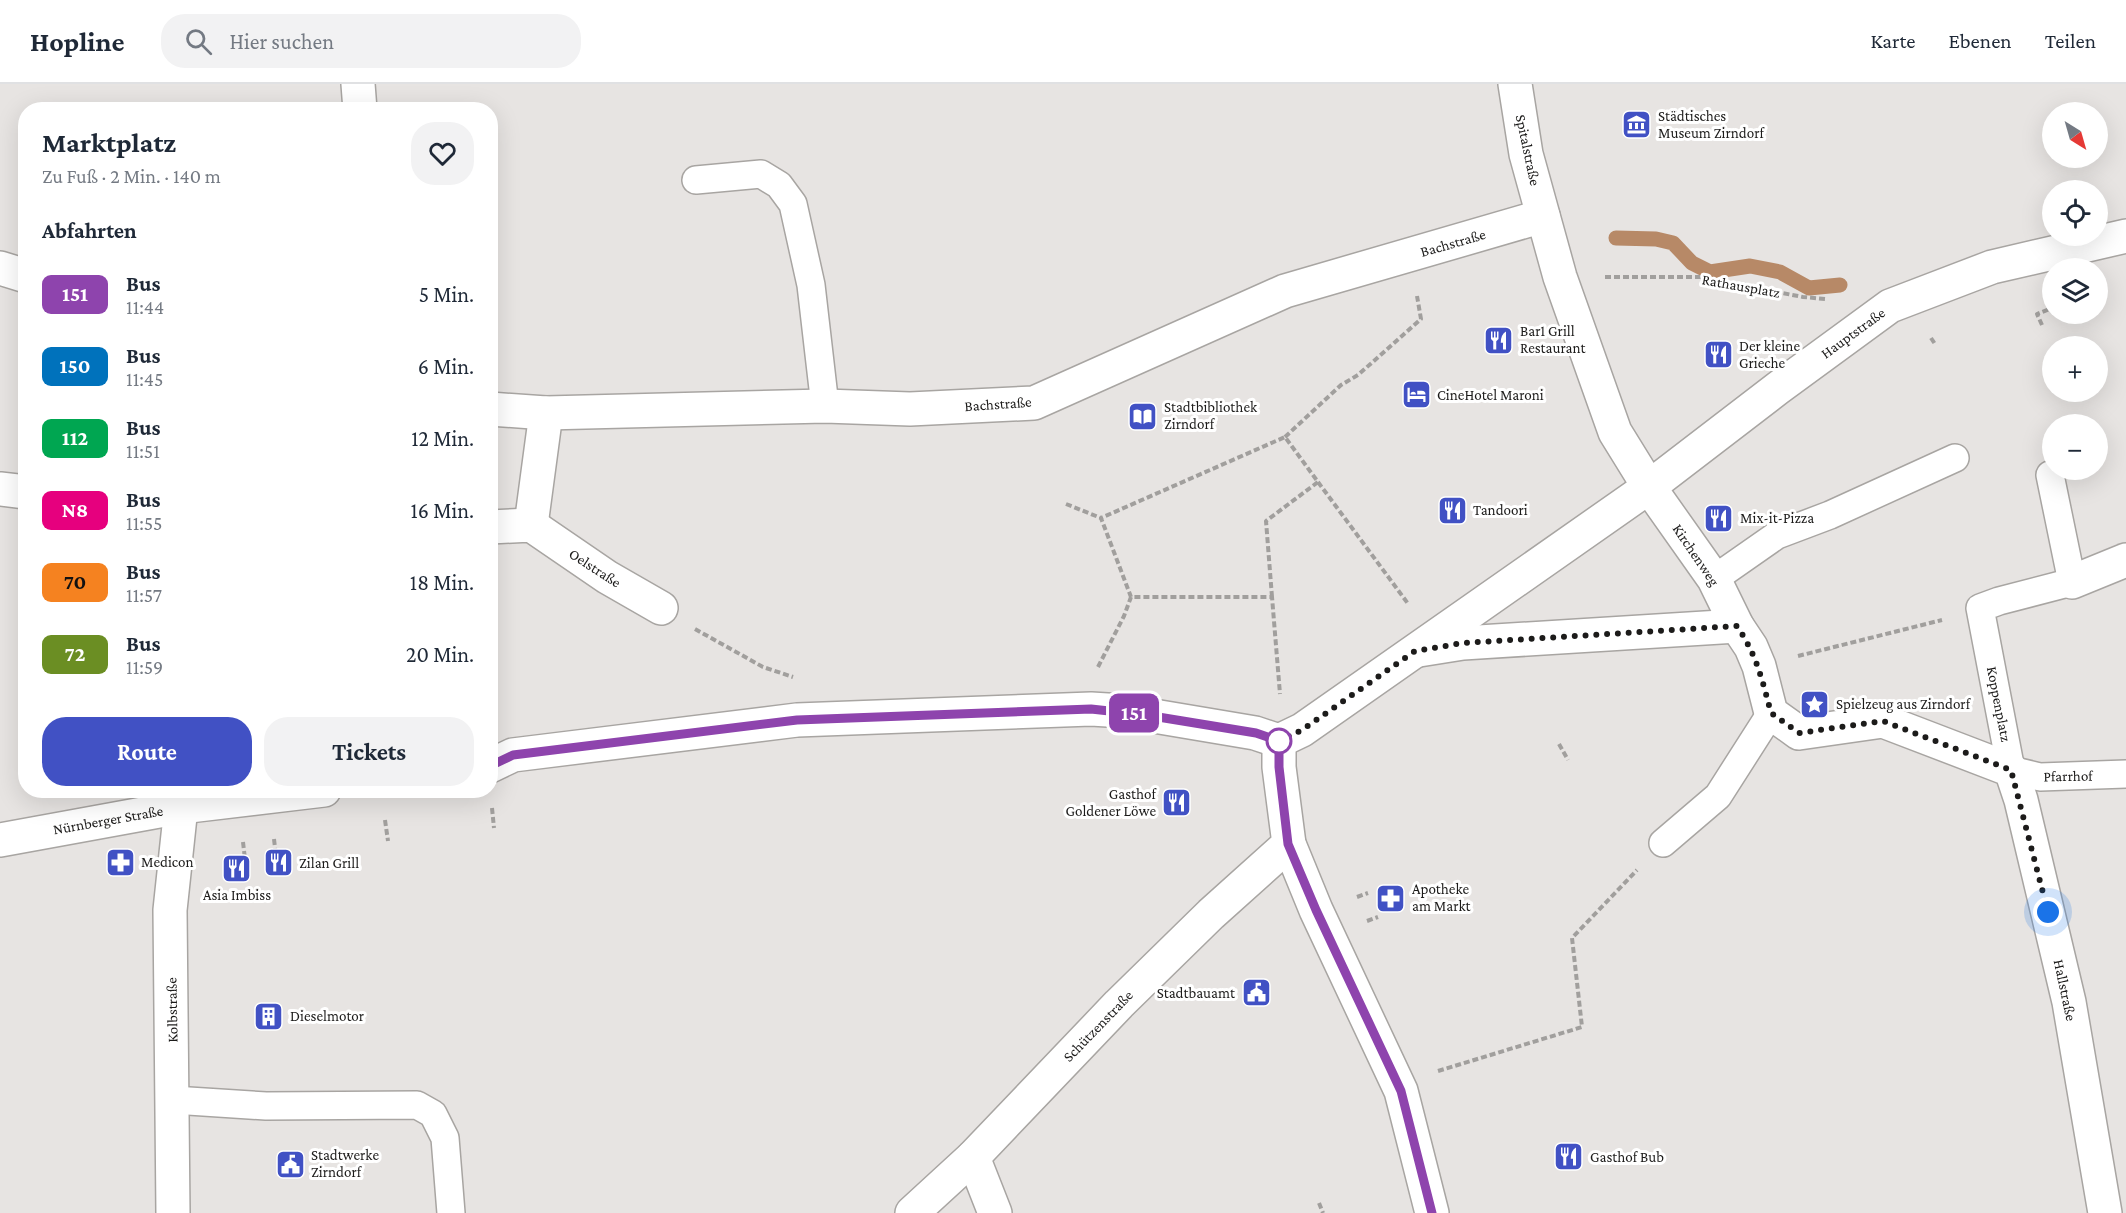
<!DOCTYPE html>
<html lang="de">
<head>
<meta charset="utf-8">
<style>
	body { margin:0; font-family:"Crimson Pro",serif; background:#f2f2f3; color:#1f2937; height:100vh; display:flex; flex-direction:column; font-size:22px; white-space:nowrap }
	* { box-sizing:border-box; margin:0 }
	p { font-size:20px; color:#747a83 }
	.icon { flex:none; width:33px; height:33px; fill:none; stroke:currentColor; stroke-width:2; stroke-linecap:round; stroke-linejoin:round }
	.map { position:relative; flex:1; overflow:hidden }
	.sheet { position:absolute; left:18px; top:18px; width:480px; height:696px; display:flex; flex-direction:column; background:#fff; border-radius:24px; box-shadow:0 6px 24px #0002 }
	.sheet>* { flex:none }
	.badge { padding:0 12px; border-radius:9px; font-size:21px; line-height:39px }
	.needle { width:39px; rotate:143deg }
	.controls { position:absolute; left:2042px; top:18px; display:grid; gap:12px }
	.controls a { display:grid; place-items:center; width:66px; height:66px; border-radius:50%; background:#fff; box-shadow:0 6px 24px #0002; font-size:30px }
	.you { position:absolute; width:30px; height:30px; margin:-15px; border:4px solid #fff; border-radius:50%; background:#1a73e8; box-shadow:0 0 0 9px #1a73e833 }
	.map>.badge { position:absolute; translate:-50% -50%; box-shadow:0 0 0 3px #fff }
	h2 { padding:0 24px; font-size:22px; line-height:54px }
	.round { display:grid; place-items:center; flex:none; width:63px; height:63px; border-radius:24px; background:#f2f2f3 }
	.head { display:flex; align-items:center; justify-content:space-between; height:102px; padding:0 24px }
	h1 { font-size:28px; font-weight:700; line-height:45px }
	.action { display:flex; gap:12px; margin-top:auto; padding:12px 24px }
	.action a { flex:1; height:69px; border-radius:24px; background:#4151c4; color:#fff; font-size:24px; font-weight:700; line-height:69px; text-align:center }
	.action a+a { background:#f2f2f3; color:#1f2937 }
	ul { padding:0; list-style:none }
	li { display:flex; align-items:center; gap:18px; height:72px; padding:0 24px }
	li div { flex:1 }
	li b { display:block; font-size:22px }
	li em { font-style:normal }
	li .badge { min-width:66px; font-weight:700; text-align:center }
	header { display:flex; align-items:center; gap:36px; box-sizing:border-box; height:84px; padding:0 30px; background:#fff; border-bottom:2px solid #e0e1e3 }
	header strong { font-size:28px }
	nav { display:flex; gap:33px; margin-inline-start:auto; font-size:21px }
	.search { width:420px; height:54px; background:#f2f2f3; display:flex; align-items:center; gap:15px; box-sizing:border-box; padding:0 21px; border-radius:24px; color:#747a83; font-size:22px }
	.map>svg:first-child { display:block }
</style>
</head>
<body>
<header>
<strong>Hopline</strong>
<div class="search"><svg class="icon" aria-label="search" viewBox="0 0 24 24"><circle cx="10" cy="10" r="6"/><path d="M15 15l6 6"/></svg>Hier suchen</div>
<nav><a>Karte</a><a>Ebenen</a><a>Teilen</a></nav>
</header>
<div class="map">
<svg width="2126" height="1129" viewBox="0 0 2126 1129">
	<rect width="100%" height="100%" fill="#e7e4e2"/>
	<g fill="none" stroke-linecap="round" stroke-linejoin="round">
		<path stroke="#b78967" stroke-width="15" d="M1616 154 1656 155 1673 159 1692 179 1710 188 1750 182 1780 188 1809 204 1840 201"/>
		<defs>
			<g id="lane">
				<path d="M696 96 761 90 779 101 793 120 811 201 825 322"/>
				<path d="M2050 391 2072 498 1999 517 1980 524 2011 686 2040 693 2126 690"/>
				<path d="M1714 495 1777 451 1830 431 1955 374"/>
				<path d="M1663 759 1718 712 1771 629"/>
				<path d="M173 1016 266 1022 417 1021 433 1030 445 1054 451 1129"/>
			</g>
			<g id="street">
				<path d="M358 0 360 26"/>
				<path d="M1515 0 1526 70 1560 193 1615 348 1649 403 1714 495 1737 542 1751 563 1759 582 1771 629 1799 649 1883 637 2011 686 2021 716 2069 918 2105 1129"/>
				<path d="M0 184 26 192"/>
				<path d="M490 325 546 329 825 322 910 325 1034 319 1285 207 1543 132"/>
				<path d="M0 405 26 408"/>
				<path d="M531 441 546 329"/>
				<path d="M490 443 531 441 607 493 661 524"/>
				<path d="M2072 498 2126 476"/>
				<path d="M1419 566 1463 559 1737 542"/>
				<path d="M1279 657 1302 646 1649 403 1778 304 1890 222 1992 183 2126 152"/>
				<path d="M1279 657V683L1289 760 1316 826 1401 1007 1432 1129"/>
				<path d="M490 682 513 671 797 636 1091 625 1124 627 1255 649 1279 657"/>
				<path d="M0 756 181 723 324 706"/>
				<path d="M973 1073 995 1129"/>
				<path d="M173 1129 170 826 181 723"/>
				<path d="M912 1129 973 1073 1119 920 1211 830 1289 760"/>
			</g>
		</defs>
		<use href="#lane" stroke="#a8a5a2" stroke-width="30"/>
		<use href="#street" stroke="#a8a5a2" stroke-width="36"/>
		<g stroke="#a19f9d" stroke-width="4" stroke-dasharray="6 3" stroke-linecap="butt">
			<path d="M1605 193H1700L1803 213 1826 215"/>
			<path d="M2042 241 2037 230 2052 224"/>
			<path d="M1931 254 1935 260"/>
			<path d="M1285 353 1341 301 1358 291 1421 235 1417 212"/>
			<path d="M1318 398 1409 521"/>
			<path d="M1066 420 1101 434"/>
			<path d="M1272 513 1266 437 1318 398 1285 353 1101 434 1131 513H1272L1280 610"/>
			<path d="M695 545 763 583 793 593"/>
			<path d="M1798 572 1942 536"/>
			<path d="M1098 583 1124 532 1131 513"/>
			<path d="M1559 660 1568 676"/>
			<path d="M492 724 494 744"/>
			<path d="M385 736 388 757"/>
			<path d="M274 755 276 772"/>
			<path d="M243 758 245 775"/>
			<path d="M1357 813 1368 809"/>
			<path d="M1367 837 1378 833"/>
			<path d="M1438 987 1582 943 1572 854 1637 786"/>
			<path d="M1319 1119 1323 1129"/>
		</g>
		<use href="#lane" stroke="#fff" stroke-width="27"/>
		<use href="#street" stroke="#fff" stroke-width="33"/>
	</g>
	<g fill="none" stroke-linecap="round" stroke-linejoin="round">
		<defs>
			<path id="line" d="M490 682 513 671 797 636 1091 625 1146 631 1256 649 1279 657V683L1288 760 1316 826 1401 1007 1432 1129"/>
		</defs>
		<use href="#line" stroke="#fff" stroke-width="14"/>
		<use href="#line" stroke="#8e44ad" stroke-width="9"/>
		<path stroke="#1c1b1a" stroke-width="6" stroke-dasharray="0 10.8" d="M1279 657 1302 646 1415 567 1463 559 1737 542C1757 572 1762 595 1771 629L1799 649 1883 637 2011 686 2048 828"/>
	</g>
	<defs>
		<symbol id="museum-square" viewBox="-11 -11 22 22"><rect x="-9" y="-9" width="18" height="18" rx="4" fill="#4151c4" stroke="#fff"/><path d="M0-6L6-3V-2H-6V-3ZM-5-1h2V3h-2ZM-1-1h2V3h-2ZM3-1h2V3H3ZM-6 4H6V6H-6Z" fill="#fff"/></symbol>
		<symbol id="restaurant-square" viewBox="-11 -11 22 22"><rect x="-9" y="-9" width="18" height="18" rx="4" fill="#4151c4" stroke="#fff"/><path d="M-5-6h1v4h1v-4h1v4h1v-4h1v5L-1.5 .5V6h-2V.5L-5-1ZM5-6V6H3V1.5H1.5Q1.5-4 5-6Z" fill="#fff"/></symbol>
		<symbol id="hotel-square" viewBox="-11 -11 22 22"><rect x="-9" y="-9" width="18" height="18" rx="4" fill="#4151c4" stroke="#fff"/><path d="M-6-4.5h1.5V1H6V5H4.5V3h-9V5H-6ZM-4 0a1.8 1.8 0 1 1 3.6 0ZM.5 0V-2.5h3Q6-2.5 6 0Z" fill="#fff"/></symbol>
		<symbol id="library-square" viewBox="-11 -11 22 22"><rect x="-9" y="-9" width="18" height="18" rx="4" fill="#4151c4" stroke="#fff"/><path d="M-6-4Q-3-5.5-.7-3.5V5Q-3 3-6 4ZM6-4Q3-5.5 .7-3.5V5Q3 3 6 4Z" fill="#fff"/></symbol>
		<symbol id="sight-square" viewBox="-11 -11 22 22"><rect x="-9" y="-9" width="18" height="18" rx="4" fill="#4151c4" stroke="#fff"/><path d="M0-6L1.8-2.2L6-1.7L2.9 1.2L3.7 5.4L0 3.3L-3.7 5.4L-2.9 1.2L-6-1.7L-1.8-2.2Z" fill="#fff"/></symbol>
		<symbol id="pharmacy-square" viewBox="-11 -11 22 22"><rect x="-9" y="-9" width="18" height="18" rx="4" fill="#4151c4" stroke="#fff"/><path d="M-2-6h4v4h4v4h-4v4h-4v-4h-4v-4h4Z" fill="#fff"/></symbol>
		<symbol id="civic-square" viewBox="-11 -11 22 22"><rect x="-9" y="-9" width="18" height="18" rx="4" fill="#4151c4" stroke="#fff"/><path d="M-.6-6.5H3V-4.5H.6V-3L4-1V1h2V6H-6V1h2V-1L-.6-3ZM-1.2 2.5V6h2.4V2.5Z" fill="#fff"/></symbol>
		<symbol id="building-square" viewBox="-11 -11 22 22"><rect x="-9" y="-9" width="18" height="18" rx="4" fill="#4151c4" stroke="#fff"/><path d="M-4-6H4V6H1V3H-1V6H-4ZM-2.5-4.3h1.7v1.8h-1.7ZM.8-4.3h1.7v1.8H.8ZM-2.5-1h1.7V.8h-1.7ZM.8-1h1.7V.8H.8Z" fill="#fff"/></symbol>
	</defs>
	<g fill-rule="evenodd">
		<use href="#museum-square" x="1620" y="24" width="33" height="33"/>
		<use href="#restaurant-square" x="1482" y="240" width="33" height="33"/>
		<use href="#restaurant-square" x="1702" y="254" width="33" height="33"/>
		<use href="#hotel-square" x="1400" y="294" width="33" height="33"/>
		<use href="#library-square" x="1126" y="316" width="33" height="33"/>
		<use href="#restaurant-square" x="1436" y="410" width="33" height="33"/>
		<use href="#restaurant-square" x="1702" y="418" width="33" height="33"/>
		<use href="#sight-square" x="1798" y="604" width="33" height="33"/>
		<use href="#restaurant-square" x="1160" y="702" width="33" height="33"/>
		<use href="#pharmacy-square" x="104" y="762" width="33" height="33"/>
		<use href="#restaurant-square" x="262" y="762" width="33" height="33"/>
		<use href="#restaurant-square" x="220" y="768" width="33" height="33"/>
		<use href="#pharmacy-square" x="1374" y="798" width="33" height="33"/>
		<use href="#civic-square" x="1240" y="892" width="33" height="33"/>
		<use href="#building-square" x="252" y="916" width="33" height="33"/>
		<use href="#restaurant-square" x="1552" y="1056" width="33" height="33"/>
		<use href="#civic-square" x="274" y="1064" width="33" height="33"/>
	</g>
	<circle fill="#fff" stroke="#8e44ad" stroke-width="3" cx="1279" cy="657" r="12"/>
	<g text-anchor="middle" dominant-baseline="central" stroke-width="6" stroke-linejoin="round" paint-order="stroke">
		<g font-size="15" fill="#1c1b1a" stroke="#fff" text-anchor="start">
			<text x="1658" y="32">Städtisches<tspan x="1658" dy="17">Museum Zirndorf</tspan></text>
			<text x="1520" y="247">Bar1 Grill<tspan x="1520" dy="17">Restaurant</tspan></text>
			<text x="1739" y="262">Der kleine<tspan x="1739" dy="17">Grieche</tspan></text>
			<text x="1437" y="311">CineHotel Maroni</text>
			<text x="1164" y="323">Stadtbibliothek<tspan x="1164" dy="17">Zirndorf</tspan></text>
			<text x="1473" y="426">Tandoori</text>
			<text x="1740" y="434">Mix-it-Pizza</text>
			<text x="1836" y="620">Spielzeug aus Zirndorf</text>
			<text x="1156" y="710" text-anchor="end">Gasthof<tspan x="1156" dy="17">Goldener Löwe</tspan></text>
			<text x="141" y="778">Medicon</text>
			<text x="299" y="779">Zilan Grill</text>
			<text x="1412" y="805">Apotheke<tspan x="1412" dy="17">am Markt</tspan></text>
			<text x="237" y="811" text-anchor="middle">Asia Imbiss</text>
			<text x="1235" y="909" text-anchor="end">Stadtbauamt</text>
			<text x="290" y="932">Dieselmotor</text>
			<text x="311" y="1071">Stadtwerke<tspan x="311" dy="17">Zirndorf</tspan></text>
			<text x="1590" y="1073">Gasthof Bub</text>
		</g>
		<g font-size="15" fill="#1c1b1a" stroke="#fff">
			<text transform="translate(1528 66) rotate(78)">Spitalstraße</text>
			<text transform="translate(1453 159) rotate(-16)">Bachstraße</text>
			<text transform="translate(1741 202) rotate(10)">Rathausplatz</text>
			<text transform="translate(1853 249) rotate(-36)">Hauptstraße</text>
			<text transform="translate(998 320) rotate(-4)">Bachstraße</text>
			<text transform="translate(1696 471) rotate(56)">Kirchenweg</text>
			<text transform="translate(595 484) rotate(33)">Oelstraße</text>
			<text transform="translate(1999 620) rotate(79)">Koppenplatz</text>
			<text transform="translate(2068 692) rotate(-1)">Pfarrhof</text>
			<text transform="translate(108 736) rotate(-10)">Nürnberger Straße</text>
			<text transform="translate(2065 906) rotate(78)">Hallstraße</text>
			<text transform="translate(172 926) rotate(-91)">Kolbstraße</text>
			<text transform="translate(1098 942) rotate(-46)">Schützenstraße</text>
		</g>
	</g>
</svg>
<div class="controls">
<a><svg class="needle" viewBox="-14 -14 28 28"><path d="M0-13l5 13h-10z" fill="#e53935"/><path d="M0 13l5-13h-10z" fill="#747a83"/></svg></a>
<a><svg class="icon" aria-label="locate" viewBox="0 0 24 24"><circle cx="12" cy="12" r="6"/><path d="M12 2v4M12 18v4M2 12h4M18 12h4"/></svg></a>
<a><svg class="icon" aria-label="layers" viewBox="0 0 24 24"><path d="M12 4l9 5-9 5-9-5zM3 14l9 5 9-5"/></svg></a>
<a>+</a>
<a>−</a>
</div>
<div class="you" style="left:2048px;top:828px"></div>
<b class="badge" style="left:1134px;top:629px;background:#8e44ad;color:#fff">151</b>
<section class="sheet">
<div class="head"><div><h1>Marktplatz</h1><p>Zu Fuß · 2 Min. · 140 m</p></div><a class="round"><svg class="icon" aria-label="heart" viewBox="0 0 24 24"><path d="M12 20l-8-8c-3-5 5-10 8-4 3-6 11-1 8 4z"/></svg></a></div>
<h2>Abfahrten</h2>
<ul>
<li><span class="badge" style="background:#8e44ad;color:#fff">151</span><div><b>Bus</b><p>11:44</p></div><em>5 Min.</em></li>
<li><span class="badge" style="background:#0072bc;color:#fff">150</span><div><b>Bus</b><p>11:45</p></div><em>6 Min.</em></li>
<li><span class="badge" style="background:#00a651;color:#fff">112</span><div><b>Bus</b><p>11:51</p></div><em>12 Min.</em></li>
<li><span class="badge" style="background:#e6007e;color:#fff">N8</span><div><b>Bus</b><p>11:55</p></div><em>16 Min.</em></li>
<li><span class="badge" style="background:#f58220;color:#111">70</span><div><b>Bus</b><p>11:57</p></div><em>18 Min.</em></li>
<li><span class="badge" style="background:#6b8e23;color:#fff">72</span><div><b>Bus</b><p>11:59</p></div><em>20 Min.</em></li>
</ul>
<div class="action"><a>Route</a><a>Tickets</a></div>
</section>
</div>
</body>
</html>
